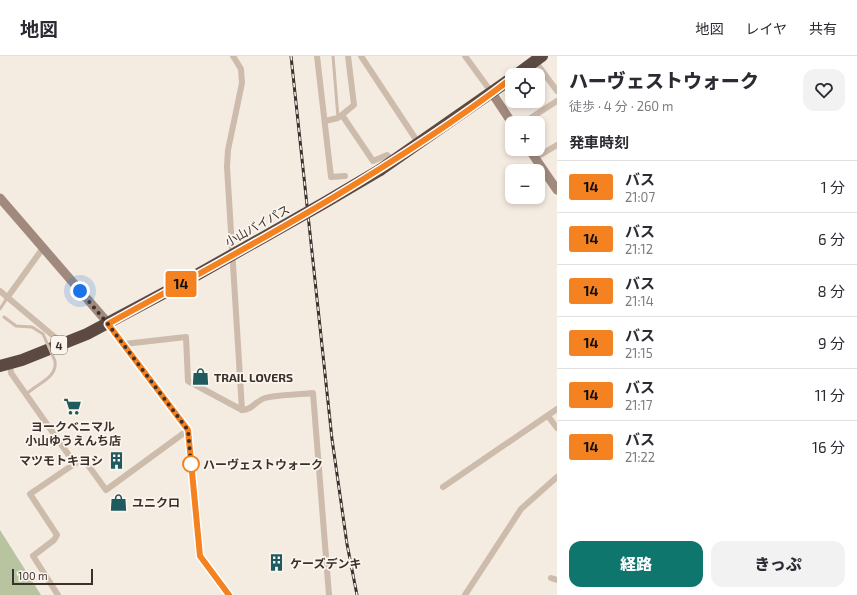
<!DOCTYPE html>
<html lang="ja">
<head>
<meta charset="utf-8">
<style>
	body { margin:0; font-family:"Exo 2","Noto Sans JP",sans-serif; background:#f2f2f3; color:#2b2b33; height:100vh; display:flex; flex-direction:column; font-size:15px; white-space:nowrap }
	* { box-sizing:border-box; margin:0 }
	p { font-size:13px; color:#7c7c81 }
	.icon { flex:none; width:22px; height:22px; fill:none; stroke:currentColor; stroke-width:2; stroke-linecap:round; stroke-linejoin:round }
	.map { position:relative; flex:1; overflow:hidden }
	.drawer { display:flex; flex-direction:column; background:#fff; width:300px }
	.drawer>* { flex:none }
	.badge { padding:0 8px; border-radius:3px; font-size:14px; line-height:26px }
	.tools { position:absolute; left:505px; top:12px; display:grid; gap:8px }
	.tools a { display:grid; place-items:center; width:40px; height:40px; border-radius:8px; background:#fff; box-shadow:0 2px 6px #0003; font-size:20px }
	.scale { position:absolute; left:12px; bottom:10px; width:81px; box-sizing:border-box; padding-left:4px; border:2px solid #3b302b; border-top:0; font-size:11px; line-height:14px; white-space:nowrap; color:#3b302b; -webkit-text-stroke:3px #fbf5ee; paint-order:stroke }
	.you { position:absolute; width:20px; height:20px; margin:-10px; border:3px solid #fff; border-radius:50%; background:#1a73e8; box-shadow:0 0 0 6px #1a73e833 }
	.map>.badge { position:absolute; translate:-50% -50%; box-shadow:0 0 0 2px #fff }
	h2 { padding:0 12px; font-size:15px; line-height:36px }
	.round { display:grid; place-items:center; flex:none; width:42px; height:42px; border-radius:12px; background:#f2f2f3 }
	.headline { display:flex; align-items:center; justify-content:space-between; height:68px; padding:0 12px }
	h1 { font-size:19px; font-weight:800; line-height:30px }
	.cta { display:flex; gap:8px; margin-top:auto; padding:8px 12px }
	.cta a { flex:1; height:46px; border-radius:12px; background:#0f766e; color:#fff; font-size:16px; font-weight:800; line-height:46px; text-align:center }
	.cta a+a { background:#f2f2f3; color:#2b2b33 }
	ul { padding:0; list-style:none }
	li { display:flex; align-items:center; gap:12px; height:52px; padding:0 12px; border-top:1px solid #e1e1e2 }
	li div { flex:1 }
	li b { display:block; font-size:15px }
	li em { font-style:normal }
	li .badge { min-width:44px; font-weight:700; text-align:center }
	header { display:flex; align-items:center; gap:24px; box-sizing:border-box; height:56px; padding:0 20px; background:#fff; border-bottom:1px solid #e1e1e2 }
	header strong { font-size:19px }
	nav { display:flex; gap:22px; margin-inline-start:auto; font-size:14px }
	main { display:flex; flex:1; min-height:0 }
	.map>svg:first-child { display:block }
</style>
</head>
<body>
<header>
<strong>地図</strong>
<nav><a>地図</a><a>レイヤ</a><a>共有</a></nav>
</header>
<main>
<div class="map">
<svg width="557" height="539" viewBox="0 0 557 539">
	<rect width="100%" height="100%" fill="#f4ebe1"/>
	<path fill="#b8c4a0" d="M0 474 41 539H0Z"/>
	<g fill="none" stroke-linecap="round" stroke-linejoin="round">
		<g stroke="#cdbbac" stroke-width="3">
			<path d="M333 0 338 62"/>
			<path d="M0 253 7 242"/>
			<path d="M26 338 34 332"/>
		</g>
		<g stroke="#cdbbac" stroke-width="6">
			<path d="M233 0 241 13 242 27 228 94 227 111 242 354"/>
			<path d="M317 0 331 121 345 120"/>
			<path d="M361 0 419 88"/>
			<path d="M465 0 492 37"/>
			<path d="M535 5 557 35"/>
			<path d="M342 59 373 105 387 99 394 105"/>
			<path d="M325 65 338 62 354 49 348 0"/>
			<path d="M523 67 557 45"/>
			<path d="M535 102 557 89"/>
			<path d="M0 235 63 288"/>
			<path d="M7 242 43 192"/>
			<path d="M108 267 188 374 200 500 229 539"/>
			<path d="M124 288 186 281 188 325 242 354C253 354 255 345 265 342 279 338 298 339 313 337L329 539"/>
			<path d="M10 308 11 317 75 408"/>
			<path d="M548 360 557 372"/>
			<path d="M443 431 557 353"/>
			<path d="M551 522 557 524"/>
			<path d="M58 539 33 500 54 484 57 479 30 438 83 402 106 434 188 374"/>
			<path d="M465 539 521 453 557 421"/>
		</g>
		<g stroke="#a18a7d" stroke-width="9">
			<path d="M492 37 512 67"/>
			<path d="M529 93 557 134"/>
			<path d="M0 142 108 267"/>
		</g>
		<g stroke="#5c4a42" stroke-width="12">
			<path d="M516 19 542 0"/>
			<path d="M380 114 512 22"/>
			<path d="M0 310 22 304 87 278 177 230"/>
		</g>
		<defs>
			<path id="rail" d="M291 0 332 383 347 488 357 539"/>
		</defs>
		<use href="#rail" stroke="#3b302b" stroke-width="3"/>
		<use href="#rail" stroke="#fbf5ee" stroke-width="1.5" stroke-dasharray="4.5" stroke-linecap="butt"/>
		<path stroke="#cdbbac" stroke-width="3" d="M4 261 16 270 32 271 43 278 55 305C57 319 44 325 34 332"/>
		<path stroke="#5c4a42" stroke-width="12" d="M177 230 324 147 380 114"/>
	</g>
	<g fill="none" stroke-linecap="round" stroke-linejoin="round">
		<defs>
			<path id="line" d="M229 539 200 500 188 374 108 268C246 192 386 118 512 22"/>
		</defs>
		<use href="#line" stroke="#fff" stroke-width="9"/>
		<use href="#line" stroke="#f58220" stroke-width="6"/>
		<path stroke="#3b302b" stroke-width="4" stroke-dasharray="0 7.2" d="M80 235 108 268 188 374 191 408"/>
	</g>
	<defs>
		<symbol id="shop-bare" viewBox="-9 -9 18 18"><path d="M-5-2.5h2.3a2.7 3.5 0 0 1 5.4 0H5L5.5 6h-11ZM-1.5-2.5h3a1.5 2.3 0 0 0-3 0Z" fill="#1f5a5e" stroke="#fbf5ee" stroke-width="2.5" paint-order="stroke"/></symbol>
		<symbol id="supermarket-bare" viewBox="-9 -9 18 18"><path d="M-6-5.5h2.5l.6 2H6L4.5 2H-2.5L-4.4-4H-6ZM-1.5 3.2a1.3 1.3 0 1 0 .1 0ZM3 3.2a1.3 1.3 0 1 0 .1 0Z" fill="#1f5a5e" stroke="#fbf5ee" stroke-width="2.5" paint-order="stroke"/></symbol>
		<symbol id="building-bare" viewBox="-9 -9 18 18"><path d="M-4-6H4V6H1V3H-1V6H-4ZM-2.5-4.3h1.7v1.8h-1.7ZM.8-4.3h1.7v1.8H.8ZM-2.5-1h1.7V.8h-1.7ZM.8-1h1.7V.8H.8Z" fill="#1f5a5e" stroke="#fbf5ee" stroke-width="2.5" paint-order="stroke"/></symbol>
	</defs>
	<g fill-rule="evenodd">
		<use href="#shop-bare" x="188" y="308" width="25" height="25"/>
		<use href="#supermarket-bare" x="60" y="338" width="25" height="25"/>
		<use href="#building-bare" x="104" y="392" width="25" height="25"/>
		<use href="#shop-bare" x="106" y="434" width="25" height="25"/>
		<use href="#building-bare" x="264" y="494" width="25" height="25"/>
	</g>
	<circle fill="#fff" stroke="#f58220" stroke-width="2" cx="191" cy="408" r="8"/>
	<g text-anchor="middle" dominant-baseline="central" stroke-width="3.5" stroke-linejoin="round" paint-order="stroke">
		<rect fill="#fbf5ee" stroke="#756b66" stroke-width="1" x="51" y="280" width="16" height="18" rx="3"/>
		<g font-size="11" font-weight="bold" fill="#3b302b">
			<text x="59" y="289">4</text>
		</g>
		<g font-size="12" fill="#3b302b" stroke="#fbf5ee">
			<text transform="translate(257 169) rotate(-29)">小山バイパス</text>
		</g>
		<g font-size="12" font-weight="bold" fill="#3b302b" stroke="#fbf5ee" text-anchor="start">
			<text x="214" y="321">TRAIL LOVERS</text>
			<text x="73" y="370" text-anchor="middle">ヨークベニマル<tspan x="73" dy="14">小山ゆうえんち店</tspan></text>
			<text x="103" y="404" text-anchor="end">マツモトキヨシ</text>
			<text x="132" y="446">ユニクロ</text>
			<text x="290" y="507">ケーズデンキ</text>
		</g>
		<g font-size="12" font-weight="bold" fill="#3b302b" stroke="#fbf5ee" text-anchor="start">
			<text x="203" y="408">ハーヴェストウォーク</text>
		</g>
	</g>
</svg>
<div class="tools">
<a><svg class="icon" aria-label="locate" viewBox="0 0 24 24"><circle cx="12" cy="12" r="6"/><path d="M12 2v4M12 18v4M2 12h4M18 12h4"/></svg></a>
<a>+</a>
<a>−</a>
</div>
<div class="scale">100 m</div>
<div class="you" style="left:80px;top:235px"></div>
<b class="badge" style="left:181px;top:228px;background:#f58220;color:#111">14</b>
</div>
<section class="drawer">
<div class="headline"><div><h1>ハーヴェストウォーク</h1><p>徒歩 · 4 分 · 260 m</p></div><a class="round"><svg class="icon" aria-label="heart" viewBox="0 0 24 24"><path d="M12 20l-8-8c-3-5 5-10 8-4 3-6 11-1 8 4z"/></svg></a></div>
<h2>発車時刻</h2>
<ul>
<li><span class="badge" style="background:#f58220;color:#111">14</span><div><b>バス</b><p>21:07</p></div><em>1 分</em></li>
<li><span class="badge" style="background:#f58220;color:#111">14</span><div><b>バス</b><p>21:12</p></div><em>6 分</em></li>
<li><span class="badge" style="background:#f58220;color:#111">14</span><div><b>バス</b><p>21:14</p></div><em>8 分</em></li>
<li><span class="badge" style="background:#f58220;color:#111">14</span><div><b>バス</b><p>21:15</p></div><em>9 分</em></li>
<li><span class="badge" style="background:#f58220;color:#111">14</span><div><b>バス</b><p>21:17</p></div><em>11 分</em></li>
<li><span class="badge" style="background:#f58220;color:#111">14</span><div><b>バス</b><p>21:22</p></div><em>16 分</em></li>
</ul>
<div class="cta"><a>経路</a><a>きっぷ</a></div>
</section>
</main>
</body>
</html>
